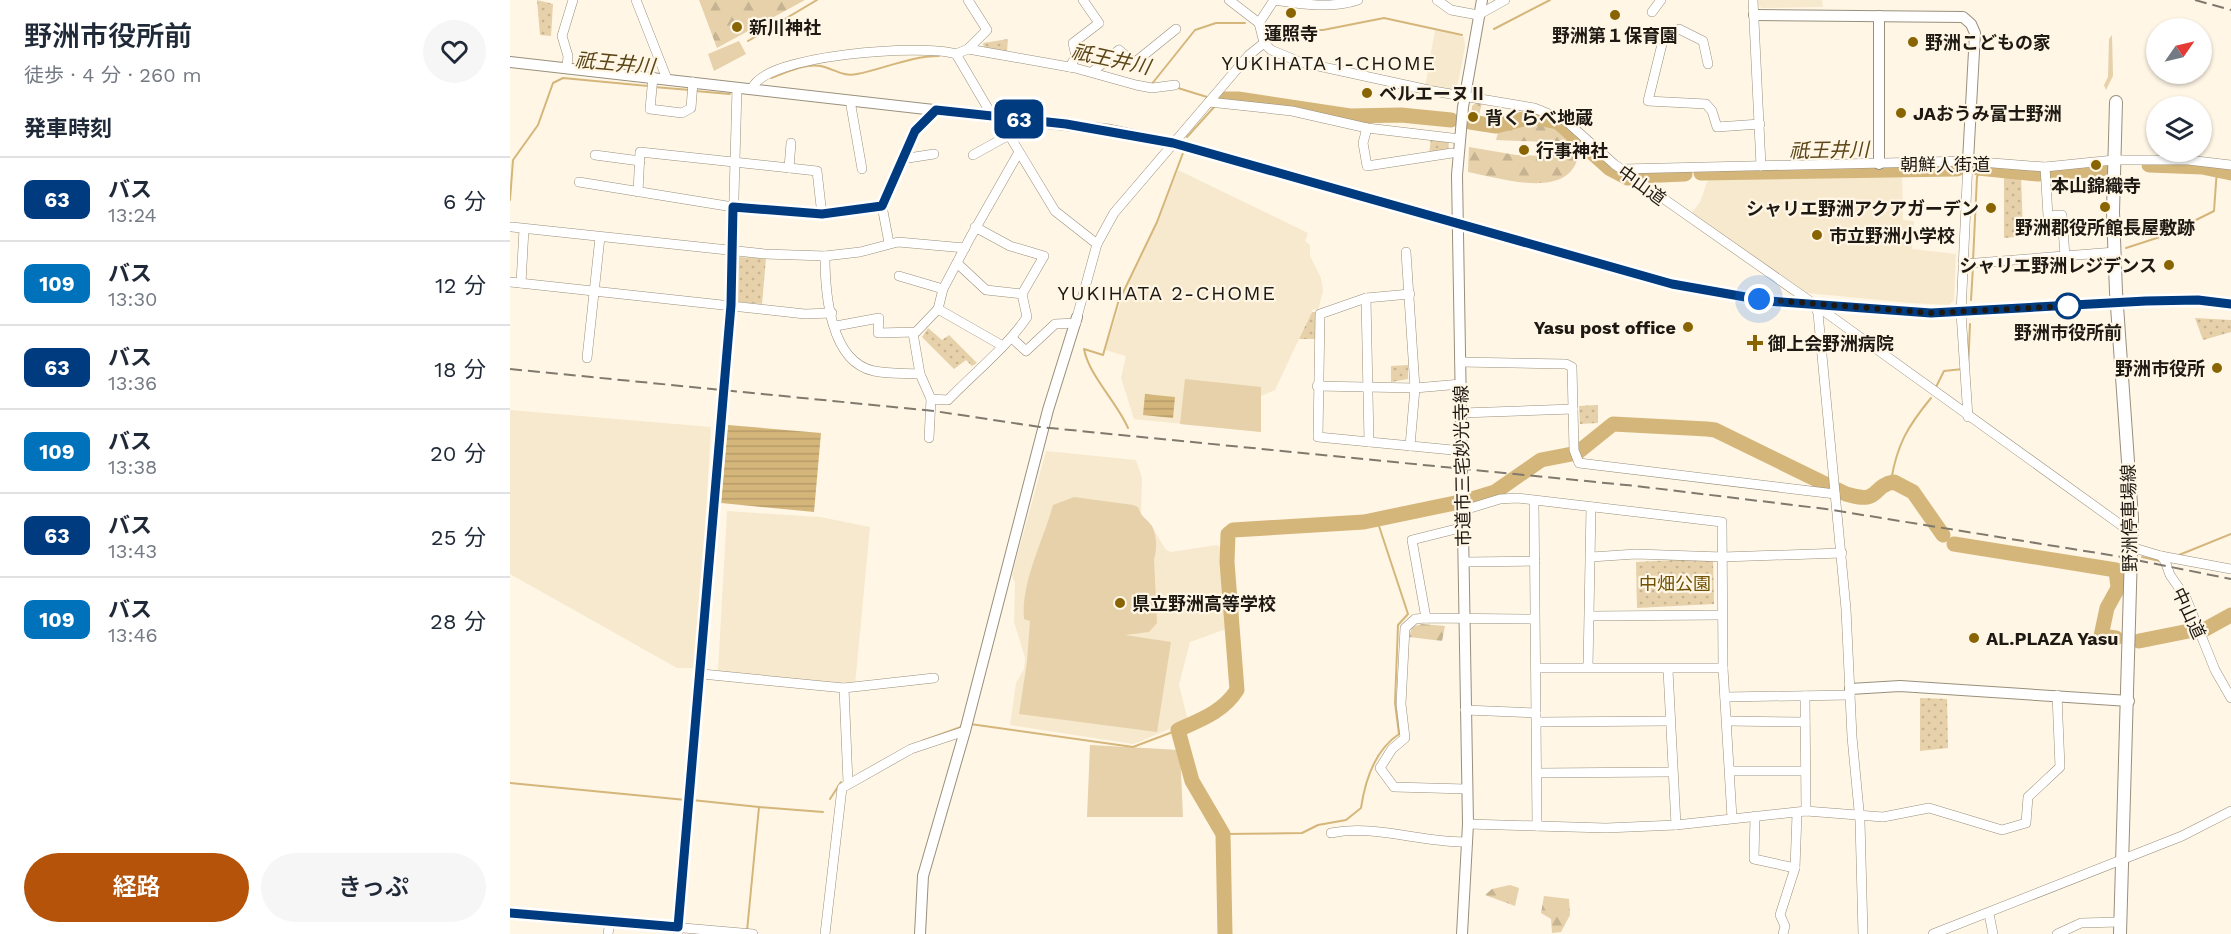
<!DOCTYPE html>
<html lang="ja">
<head>
<meta charset="utf-8">
<style>
	body { margin:0; font-family:"Work Sans","Noto Sans JP",sans-serif; background:#f6f6f7; color:#1f2937; height:100vh; display:flex; flex-direction:column; font-size:22px; white-space:nowrap }
	* { box-sizing:border-box; margin:0 }
	p { font-size:20px; color:#747a83 }
	.icon { flex:none; width:33px; height:33px; fill:none; stroke:currentColor; stroke-width:2; stroke-linecap:round; stroke-linejoin:round }
	.map { position:relative; flex:1; overflow:hidden }
	.details { display:flex; flex-direction:column; background:#fff; width:510px }
	.details>* { flex:none }
	.badge { padding:0 12px; border-radius:9px; font-size:21px; line-height:39px }
	.needle { width:39px; rotate:56deg }
	.controls { position:absolute; left:1636px; top:18px; display:grid; gap:12px }
	.controls a { display:grid; place-items:center; width:66px; height:66px; border-radius:50%; background:#fff; box-shadow:0 2px 4px #0004; font-size:30px }
	.you { position:absolute; width:30px; height:30px; margin:-15px; border:4px solid #fff; border-radius:50%; background:#1a73e8; box-shadow:0 0 0 9px #1a73e833 }
	.map>.badge { position:absolute; translate:-50% -50%; box-shadow:0 0 0 3px #fff }
	h2 { padding:0 24px; font-size:22px; line-height:54px }
	.round { display:grid; place-items:center; flex:none; width:63px; height:63px; border-radius:32px; background:#f6f6f7 }
	.head { display:flex; align-items:center; justify-content:space-between; height:102px; padding:0 24px }
	h1 { font-size:28px; font-weight:600; line-height:45px }
	.cta { display:flex; gap:12px; margin-top:auto; padding:12px 24px }
	.cta a { flex:1; height:69px; border-radius:36px; background:#b45309; color:#fff; font-size:24px; font-weight:600; line-height:69px; text-align:center }
	.cta a+a { background:#f6f6f7; color:#1f2937 }
	ul { padding:0; list-style:none }
	li { display:flex; align-items:center; gap:18px; height:84px; padding:0 24px; border-top:2px solid #e0e1e3 }
	li div { flex:1 }
	li b { display:block; font-size:22px }
	li em { font-style:normal }
	li .badge { min-width:66px; font-weight:700; text-align:center }
	main { display:flex; flex:1; min-height:0 }
	.map>svg:first-child { display:block }
</style>
</head>
<body>
<main>
<section class="details">
<div class="head"><div><h1>野洲市役所前</h1><p>徒歩 · 4 分 · 260 m</p></div><a class="round"><svg class="icon" aria-label="heart" viewBox="0 0 24 24"><path d="M12 20l-8-8c-3-5 5-10 8-4 3-6 11-1 8 4z"/></svg></a></div>
<h2>発車時刻</h2>
<ul>
<li><span class="badge" style="background:#003b80;color:#fff">63</span><div><b>バス</b><p>13:24</p></div><em>6 分</em></li>
<li><span class="badge" style="background:#0072bc;color:#fff">109</span><div><b>バス</b><p>13:30</p></div><em>12 分</em></li>
<li><span class="badge" style="background:#003b80;color:#fff">63</span><div><b>バス</b><p>13:36</p></div><em>18 分</em></li>
<li><span class="badge" style="background:#0072bc;color:#fff">109</span><div><b>バス</b><p>13:38</p></div><em>20 分</em></li>
<li><span class="badge" style="background:#003b80;color:#fff">63</span><div><b>バス</b><p>13:43</p></div><em>25 分</em></li>
<li><span class="badge" style="background:#0072bc;color:#fff">109</span><div><b>バス</b><p>13:46</p></div><em>28 分</em></li>
</ul>
<div class="cta"><a>経路</a><a>きっぷ</a></div>
</section>
<div class="map">
<svg width="1721" height="934" viewBox="0 0 1721 934">
	<defs>
		<pattern id="forest-firs" width="22" height="20" patternUnits="userSpaceOnUse" patternTransform="scale(1.5)"><rect width="22" height="20" fill="#e6d1aa"/><path d="M5 1l3.5 6h-7zM16 11l3.5 6h-7z" fill="#c5b391"/></pattern>
		<pattern id="park-dots" width="8" height="8" patternUnits="userSpaceOnUse" patternTransform="scale(1.5)"><rect width="8" height="8" fill="#e6d1aa"/><path d="M2 2h.1M6 6h.1" fill="none" stroke="#c5b391" stroke-width="1.8" stroke-linecap="round"/></pattern>
		<pattern id="water-rules" width="6" height="5" patternUnits="userSpaceOnUse" patternTransform="scale(1.5)"><rect width="6" height="5" fill="#d5b67a"/><path d="M0 2.5h6" fill="none" stroke="#b69c69"/></pattern>
	</defs>
	<rect width="100%" height="100%" fill="#fff6e6"/>
	<g fill="#f7e9cd">
		<path d="M1248 0H1312L1313 7 1253 8 1249 7Z"/>
		<path d="M925 30 954 37 955 47 947 88 941 91 915 87Z"/>
		<path d="M668 170 798 233 795 241 800 245V256L811 278 813 291 808 310 803 309 765 390 751 396V432L624 419 611 378 616 356 595 350 613 295 648 221Z"/>
		<path d="M1249 172 1392 174 1393 220 1404 221 1402 249 1446 254 1444 300 1439 305 1401 303 1297 293 1274 277 1270 278 1181 214 1190 202 1200 174Z"/>
		<path d="M0 410 201 427 187 668H167L0 574Z"/>
		<path d="M536 451 626 460 632 478 631 515 642 527 656 550 661 552 707 545 712 549 719 628 680 642 669 685 678 721 629 742 623 744 500 725 506 683 514 669 515 658 504 622 505 583 502 575Z"/>
		<path d="M217 511 310 517 360 527 345 685 208 671Z"/>
	</g>
	<g fill="#e6d1aa">
		<path d="M1602 35 1603 76 1596 90 1594 85 1598 77 1599 39Z"/>
		<path d="M229 41 236 54 204 71 198 54Z"/>
		<path d="M675 379 751 387V432L670 424Z"/>
		<path d="M564 497 623 505 628 507C631 517 637 519 642 526 647 535 647 551 644 559L647 623 639 632 615 635 661 642 647 732 509 714 517 662 520 621 514 619C511 581 533 542 543 505Z"/>
		<path d="M580 745 670 750 673 817H577Z"/>
	</g>
	<g fill="url(#forest-firs)">
		<path d="M189 0H295L207 48Z"/>
		<path d="M1022 118 1048 125 1069 141C1073 205 994 179 958 172L959 147 1006 155 1038 156 1039 142 986 140 989 128Z"/>
		<path d="M912 624 935 626 932 641 899 637 902 627Z"/>
		<path d="M1000 885 1009 888 1005 906 975 895 982 889Z"/>
		<path d="M1034 896 1059 899 1060 915 1051 932 1042 933 1041 919 1031 913Z"/>
	</g>
	<g fill="url(#park-dots)">
		<path d="M27 0 43 4 41 36 30 35Z"/>
		<path d="M498 39 497 51 474 48 473 43Z"/>
		<path d="M967 102 972 103 968 119H961L962 106Z"/>
		<path d="M921 138 939 140 938 152 919 155Z"/>
		<path d="M1494 173 1511 176 1513 231 1516 236 1494 238Z"/>
		<path d="M227 257 256 258 252 304 227 302Z"/>
		<path d="M802 312H806L805 339H789Z"/>
		<path d="M1685 318 1721 320V332L1693 340Z"/>
		<path d="M418 328 432 340 439 335 467 363 462 366 456 360 444 369 412 337Z"/>
		<path d="M898 365V379L881 382V366Z"/>
		<path d="M1088 405V423L1070 424 1069 406Z"/>
		<path d="M1203 558 1204 604 1127 608 1126 562Z"/>
		<path d="M1410 698 1437 699 1438 748 1410 751Z"/>
	</g>
	<g fill="url(#water-rules)">
		<path d="M635 394 665 397 663 418 633 415Z"/>
		<path d="M218 425 311 433 304 512 211 503Z"/>
	</g>
	<g fill="none" stroke-linecap="round" stroke-linejoin="round">
		<g stroke="#d5b67a" stroke-width="2">
			<path d="M984 29 1040 0"/>
			<path d="M760 30H813L874 18 952 35"/>
			<path d="M238 41 307 0"/>
			<path d="M261 78C275 73 295 63 311 66 324 69 333 77 347 74 374 69 400 56 429 56"/>
			<path d="M641 85 685 30 706 23H735"/>
			<path d="M144 87 180 90"/>
			<path d="M668 88 697 97"/>
			<path d="M185 91 220 94"/>
			<path d="M677 137 705 106"/>
			<path d="M0 200 3 160 28 125 43 83 53 78 138 86"/>
			<path d="M1616 248 1656 235 1704 211 1707 169"/>
			<path d="M1463 261 1467 177 1471 168"/>
			<path d="M1461 300 1463 267"/>
			<path d="M1458 369 1460 324"/>
			<path d="M1425 389 1434 371 1453 369"/>
			<path d="M618 428C607 402 579 376 574 349L593 355 608 303 647 222 673 153"/>
			<path d="M1381 481C1387 444 1398 426 1421 398"/>
			<path d="M1669 555 1721 534"/>
			<path d="M1632 557 1650 561"/>
			<path d="M1606 570 1609 568"/>
			<path d="M460 724 623 747 668 730"/>
			<path d="M412 741 451 727"/>
			<path d="M0 783 176 800"/>
			<path d="M320 799 331 782"/>
			<path d="M182 800 249 807"/>
			<path d="M713 834 792 833 808 825 836 820 851 808C855 781 865 750 889 734L885 703 888 625 898 614 867 520"/>
			<path d="M237 931 249 807 313 812"/>
		</g>
		<g stroke="#d5b67a" stroke-width="15">
			<path d="M708 99H728L840 116 891 115 941 120"/>
			<path d="M960 122 986 126 1021 117 1048 122 1099 168 1118 178"/>
			<path d="M1639 165 1692 167 1721 173"/>
			<path d="M1468 168 1528 174 1592 169"/>
			<path d="M1191 173 1447 169"/>
			<path d="M1127 176 1175 174"/>
			<path d="M962 499 985 492 1031 460 1067 453 1103 424 1197 429 1205 430 1336 494C1372 505 1360 486 1384 482L1403 492 1433 535"/>
			<path d="M1444 544 1606 570 1608 588 1597 608 1591 636 1606 638"/>
			<path d="M1692 631 1721 615"/>
			<path d="M1629 641 1684 630"/>
			<path d="M715 934 713 834 682 781 668 730C690 720 713 712 727 690L717 562 718 534 723 530 854 522 945 503"/>
		</g>
		<defs>
			<g id="minor">
				<path d="M126 0 157 79"/>
				<path d="M458 0 477 30 458 49"/>
				<path d="M719 0 749 23 754 43 761 50 790 62 923 91 1024 108 1056 121 1104 164 1304 304 1622 533"/>
				<path d="M764 0C791 4 821 9 848 0"/>
				<path d="M927 0 941 10 968 15 995 0"/>
				<path d="M1243 0 1251 166"/>
				<path d="M1142 12 1151 0"/>
				<path d="M749 23 764 0"/>
				<path d="M446 54 458 49 565 68 626 85 642 88 665 85"/>
				<path d="M1198 64 1193 41 1169 29 1153 40 1138 101 1196 104 1202 111 1207 127 1250 124"/>
				<path d="M57 67 58 56 52 36 63 0"/>
				<path d="M560 67 566 56 563 43 589 23 573 0"/>
				<path d="M582 72 609 50 624 63 666 29"/>
				<path d="M143 77 140 109 172 113 181 108 183 82"/>
				<path d="M242 89C253 54 414 44 446 54L483 117 499 135 545 211 587 244"/>
				<path d="M699 102 782 111 857 128 950 139"/>
				<path d="M341 106 352 169"/>
				<path d="M857 128 853 143 857 166 942 153"/>
				<path d="M85 155 130 161"/>
				<path d="M463 155 499 135"/>
				<path d="M392 159 424 154"/>
				<path d="M1458 161 1451 313 1458 417"/>
				<path d="M1535 167 1538 216 1552 215 1555 256"/>
				<path d="M279 168 281 143"/>
				<path d="M1113 169 1458 161 1535 167 1604 160H1678L1721 165"/>
				<path d="M69 182 223 207 312 215 372 206"/>
				<path d="M128 192 130 152 307 171 312 215"/>
				<path d="M2 227 255 254 315 256 350 252 388 242 455 248"/>
				<path d="M379 243 372 206 405 131 426 110"/>
				<path d="M896 252 905 388 900 446"/>
				<path d="M315 256C315 293 320 362 364 371 378 374 395 373 410 374L421 399"/>
				<path d="M447 263 476 290 512 294"/>
				<path d="M1454 264 1605 252"/>
				<path d="M389 276 433 289"/>
				<path d="M0 282 295 314 322 313"/>
				<path d="M11 283 14 229"/>
				<path d="M900 294 856 298 810 314 808 437 953 451"/>
				<path d="M856 298 859 442"/>
				<path d="M1305 306 1308 313 1336 609 1342 737 1350 821 1353 934"/>
				<path d="M428 309 491 345"/>
				<path d="M567 317 587 244 604 213 739 55 754 43"/>
				<path d="M326 326 369 318 368 333 406 332 428 309 433 289 460 238 509 152"/>
				<path d="M403 333 410 374"/>
				<path d="M503 339 516 351 545 324 566 323"/>
				<path d="M77 358 90 237"/>
				<path d="M950 362 1056 364 1062 367 1064 450 1069 463 1325 494"/>
				<path d="M807 386 905 388 951 384"/>
				<path d="M952 413 1063 409"/>
				<path d="M419 438 421 399 438 400C464 373 497 347 517 317L512 294 534 256 500 246 465 227"/>
				<path d="M1024 501 1027 826"/>
				<path d="M954 510 990 499 1007 498 1212 522 1213 668 1222 818"/>
				<path d="M1621 547 1651 556 1655 561 1660 575 1676 598 1705 670 1721 698"/>
				<path d="M1651 556 1721 569"/>
				<path d="M1081 557 1126 554 1213 557 1332 553"/>
				<path d="M954 562 1025 561"/>
				<path d="M1081 616 1212 615"/>
				<path d="M916 618 902 540 954 527"/>
				<path d="M1078 667 1081 507"/>
				<path d="M1027 668H1213"/>
				<path d="M1158 670 1166 825"/>
				<path d="M192 674 334 688 338 783"/>
				<path d="M334 688 424 678"/>
				<path d="M1295 696 1296 811"/>
				<path d="M1215 697 1340 695"/>
				<path d="M955 710 1026 713"/>
				<path d="M1217 721 1295 722"/>
				<path d="M1028 722 1159 721"/>
				<path d="M1220 771H1294"/>
				<path d="M1027 773 1161 772"/>
				<path d="M956 789 884 787 870 768 882 749 895 738 891 704 895 628 905 619 916 618 1024 619"/>
				<path d="M1245 816 1244 859 1285 868"/>
				<path d="M958 824 1096 828 1166 825 1296 811 1373 817 1419 808 1492 830 1516 823 1518 797 1550 767 1547 695"/>
				<path d="M821 833C866 824 911 843 957 842"/>
				<path d="M0 913 243 934"/>
				<path d="M1479 914 1483 934"/>
				<path d="M98 934 100 921"/>
				<path d="M168 934 221 305 227 88"/>
				<path d="M315 934 332 788 401 749 455 731"/>
				<path d="M1273 934 1275 926 1270 915 1285 868 1287 814"/>
				<path d="M1423 934 1672 836 1721 811"/>
				<path d="M1547 934 1571 923 1610 922"/>
			</g>
			<g id="tertiary">
				<path d="M1244 15 1453 17 1461 24 1465 33 1458 161"/>
				<path d="M1369 16V164"/>
				<path d="M0 62 600 130 675 146 1163 284 1258 301 1421 313 1637 301 1688 300 1721 304"/>
				<path d="M1340 689 1390 686 1619 701"/>
				<path d="M410 934 413 876 455 731 538 410 567 317"/>
				<path d="M952 934 958 824 947 175 953 107 972 0"/>
			</g>
			<path id="secondary" d="M1606 102 1603 212 1606 292 1622 518 1610 934"/>
		</defs>
		<use href="#minor" stroke="#998f7c" stroke-width="10"/>
		<use href="#tertiary" stroke="#998f7c" stroke-width="12"/>
		<use href="#secondary" stroke="#998f7c" stroke-width="14"/>
		<use href="#minor" stroke="#fff" stroke-width="9"/>
		<use href="#tertiary" stroke="#fff" stroke-width="10"/>
		<use href="#secondary" stroke="#fff" stroke-width="12"/>
		<g stroke="#7f796e" stroke-width="2" stroke-dasharray="12 6" stroke-linecap="butt">
			<path d="M1685 0 1721 10"/>
			<path d="M0 369 424 411 530 427 1126 486 1316 509 1606 556 1721 579"/>
		</g>
	</g>
	<g fill="none" stroke-linecap="round" stroke-linejoin="round">
		<defs>
			<path id="line" d="M0 913 168 927 221 305 223 207 312 214 372 206 405 131 426 110 556 124 663 143 1162 284 1258 301 1421 313 1636 301 1688 300 1721 304"/>
		</defs>
		<use href="#line" stroke="#fff" stroke-width="14"/>
		<use href="#line" stroke="#003b80" stroke-width="9"/>
		<path stroke="#1e1a13" stroke-width="6" stroke-dasharray="0 10.8" d="M1249 299 1421 313 1558 306"/>
	</g>
	<g fill="#896402" stroke="#fff6e6" stroke-width="2">
		<circle cx="781" cy="13" r="6"/>
		<circle cx="1105" cy="15" r="6"/>
		<circle cx="227" cy="27" r="6"/>
		<circle cx="1403" cy="42" r="6"/>
		<circle cx="857" cy="93" r="6"/>
		<circle cx="1391" cy="113" r="6"/>
		<circle cx="963" cy="117" r="6"/>
		<circle cx="1014" cy="150" r="6"/>
		<circle cx="1586" cy="165" r="6"/>
		<circle cx="1595" cy="207" r="6"/>
		<circle cx="1481" cy="208" r="6"/>
		<circle cx="1307" cy="235" r="6"/>
		<circle cx="1659" cy="265" r="6"/>
		<circle cx="1178" cy="327" r="6"/>
		<path d="M1242 334h6v6h6v6h-6v6h-6v-6h-6v-6h6z"/>
		<circle cx="1707" cy="368" r="6"/>
		<circle cx="610" cy="603" r="6"/>
		<circle cx="1464" cy="638" r="6"/>
	</g>
	<circle fill="#fff" stroke="#003b80" stroke-width="3" cx="1558" cy="306" r="12"/>
	<g text-anchor="middle" dominant-baseline="central" stroke-width="4.5" stroke-linejoin="round" paint-order="stroke">
		<g font-size="18" font-weight="bold" fill="#1e1a13" stroke="#fff6e6" text-anchor="start">
			<text x="239" y="27">新川神社</text>
			<text x="781" y="33" text-anchor="middle">蓮照寺</text>
			<text x="1105" y="35" text-anchor="middle">野洲第１保育園</text>
			<text x="1415" y="42">野洲こどもの家</text>
			<text x="869" y="93">ベルエーヌⅡ</text>
			<text x="1403" y="113">JAおうみ富士野洲</text>
			<text x="975" y="117">背くらべ地蔵</text>
			<text x="1026" y="150">行事神社</text>
			<text x="1586" y="185" text-anchor="middle">本山錦織寺</text>
			<text x="1469" y="208" text-anchor="end">シャリエ野洲アクアガーデン</text>
			<text x="1595" y="227" text-anchor="middle">野洲郡役所館長屋敷跡</text>
			<text x="1319" y="235">市立野洲小学校</text>
			<text x="1647" y="265" text-anchor="end">シャリエ野洲レジデンス</text>
			<text x="1166" y="327" text-anchor="end">Yasu post office</text>
			<text x="1258" y="343">御上会野洲病院</text>
			<text x="1695" y="368" text-anchor="end">野洲市役所</text>
			<text x="622" y="603">県立野洲高等学校</text>
			<text x="1476" y="638">AL.PLAZA Yasu</text>
		</g>
		<g font-size="18" fill="#1e1a13" stroke="#fff6e6">
			<text x="1435" y="164">朝鮮人街道</text>
			<text transform="translate(1132 185) rotate(36)">中山道</text>
			<text transform="translate(952 466) rotate(-91)">市道市三宅妙光寺線</text>
			<text transform="translate(1619 518) rotate(-91)">野洲停車場線</text>
			<text transform="translate(1679 613) rotate(65)">中山道</text>
		</g>
		<g font-size="18" font-weight="bold" fill="#1e1a13" stroke="#fff6e6">
			<text x="1558" y="332">野洲市役所前</text>
		</g>
		<g font-size="18" fill="#705204" stroke="#fff6e6">
			<text x="1165" y="583">中畑公園</text>
		</g>
		<g font-size="20" font-style="italic" fill="#5a4516" stroke="#fff6e6">
			<text transform="translate(601 59) rotate(12)">祇王井川</text>
			<text transform="translate(105 63) rotate(5)">祇王井川</text>
			<text transform="translate(1319 150) rotate(-1)">祇王井川</text>
		</g>
		<g font-size="20" letter-spacing="1.5" fill="#1e1a13" stroke="#fff6e6">
			<text x="819" y="63">YUKIHATA 1-CHOME</text>
			<text x="657" y="293">YUKIHATA 2-CHOME</text>
		</g>
	</g>
</svg>
<div class="controls">
<a><svg class="needle" viewBox="-14 -14 28 28"><path d="M0-13l5 13h-10z" fill="#e53935"/><path d="M0 13l5-13h-10z" fill="#747a83"/></svg></a>
<a><svg class="icon" aria-label="layers" viewBox="0 0 24 24"><path d="M12 4l9 5-9 5-9-5zM3 14l9 5 9-5"/></svg></a>
</div>
<div class="you" style="left:1249px;top:299px"></div>
<b class="badge" style="left:509px;top:119px;background:#003b80;color:#fff">63</b>
</div>
</main>
</body>
</html>
